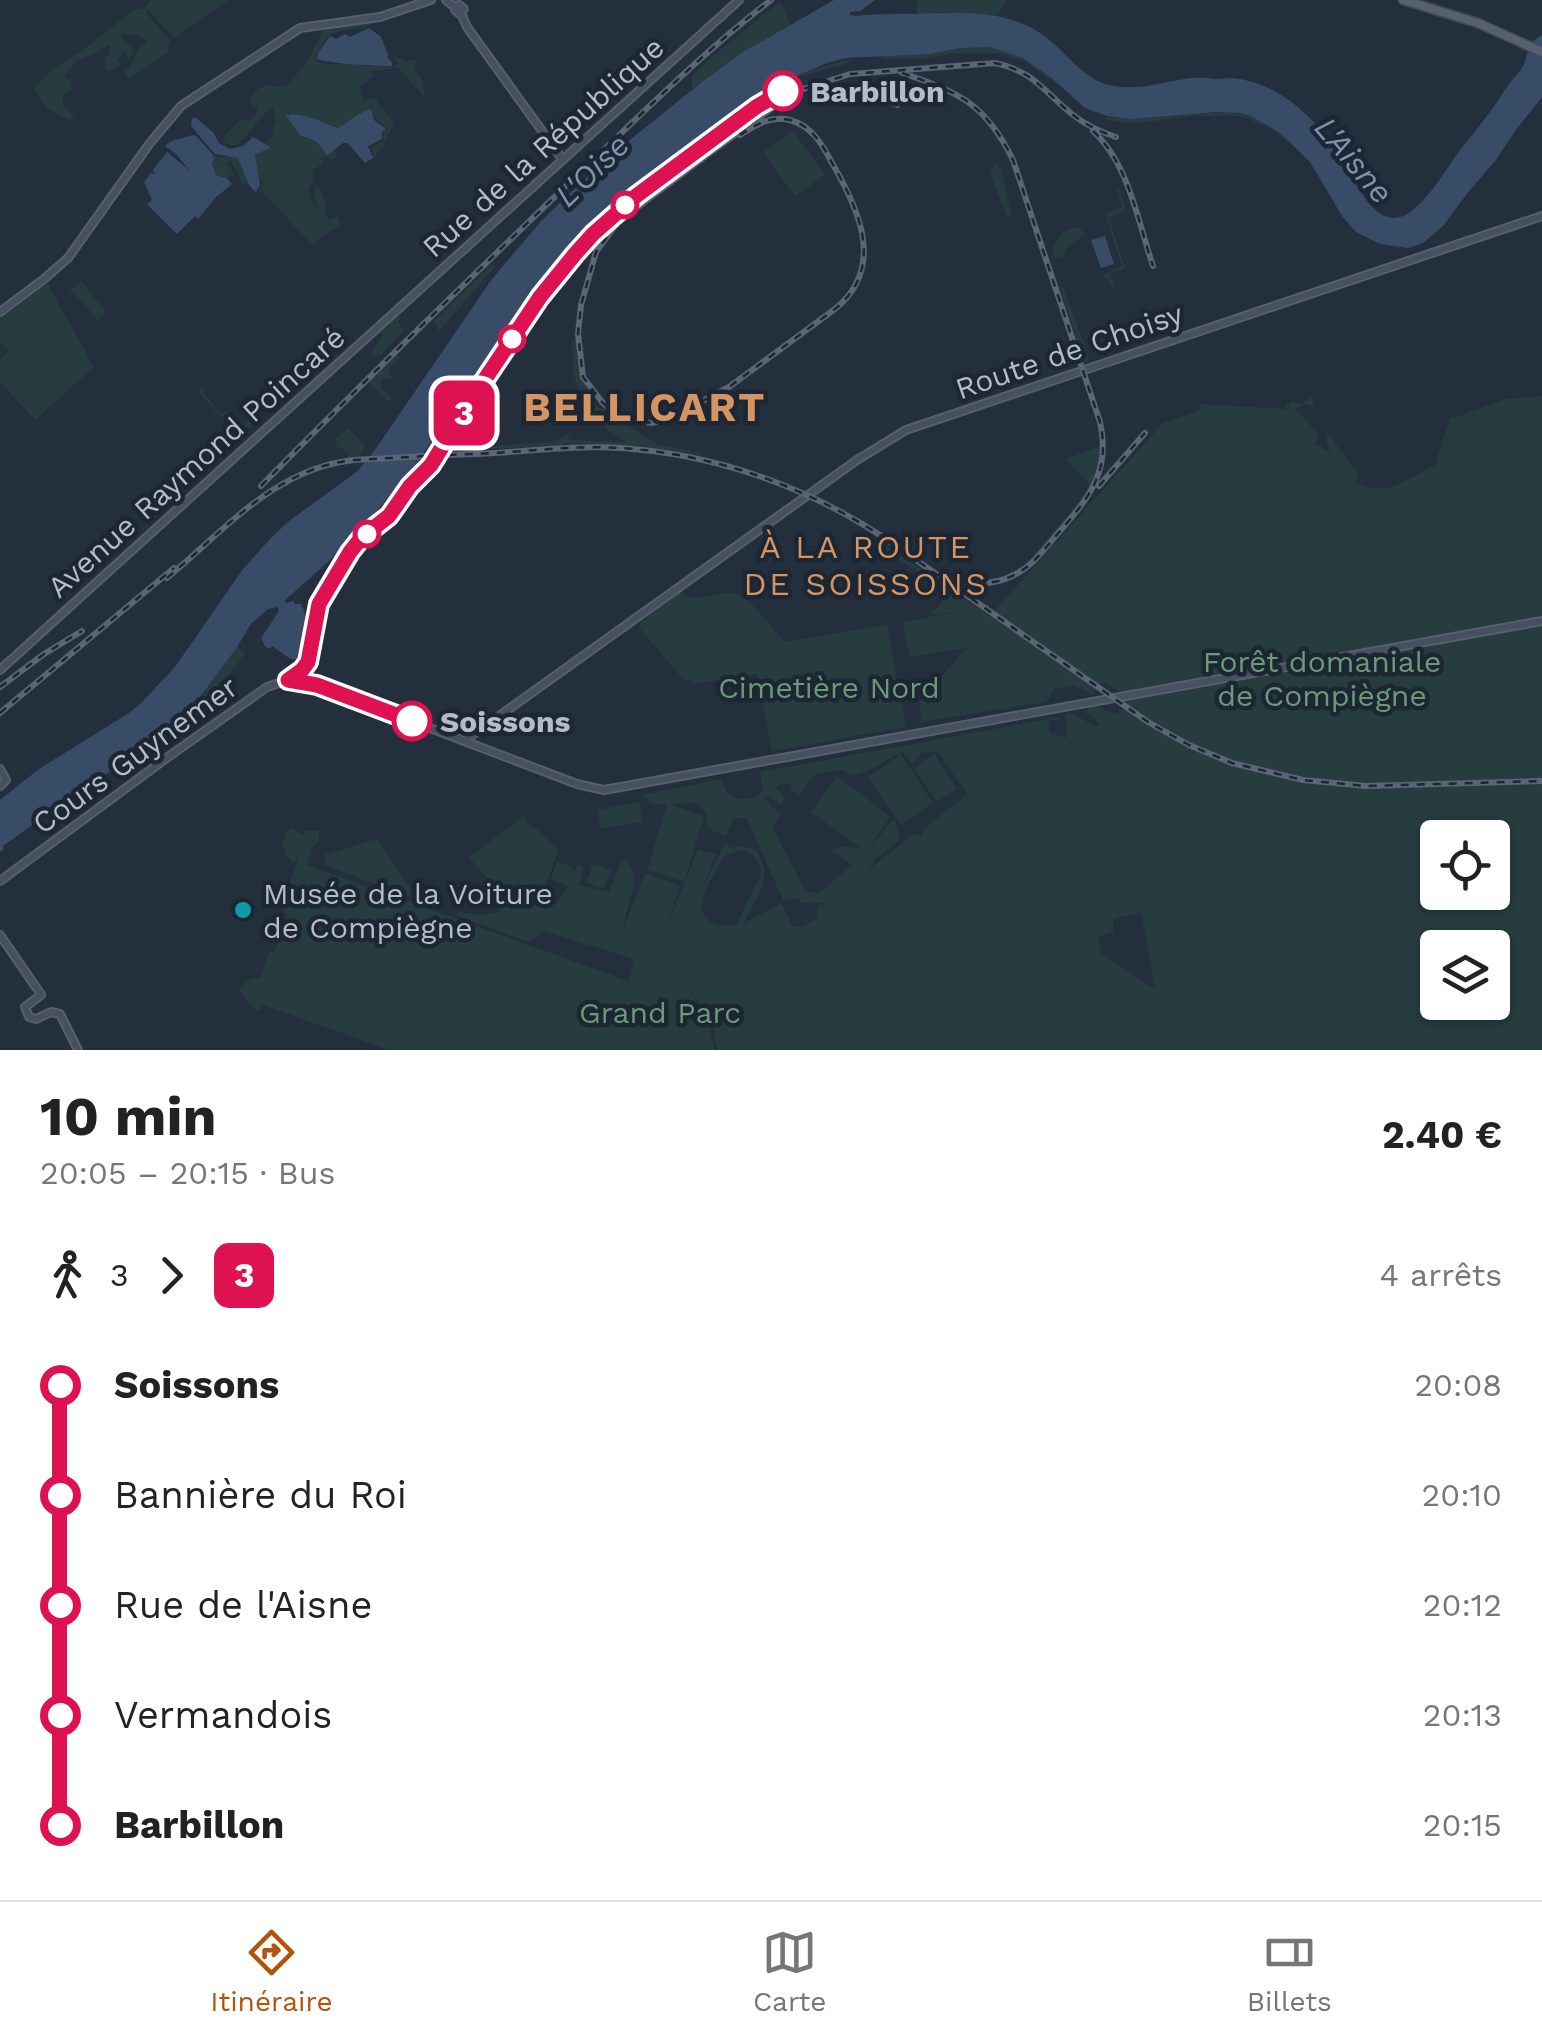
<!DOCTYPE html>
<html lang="fr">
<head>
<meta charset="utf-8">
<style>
	body { margin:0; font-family:"Work Sans",sans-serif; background:#f2f2f2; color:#222; height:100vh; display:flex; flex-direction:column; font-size:38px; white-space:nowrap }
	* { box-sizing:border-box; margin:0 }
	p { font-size:32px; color:#767676 }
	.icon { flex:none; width:55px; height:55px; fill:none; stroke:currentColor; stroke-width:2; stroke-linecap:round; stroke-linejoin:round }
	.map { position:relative; height:1050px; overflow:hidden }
	.details { display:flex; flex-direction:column; background:#fff; flex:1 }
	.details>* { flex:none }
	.badge { padding:0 20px; border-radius:15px; font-size:35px; line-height:65px }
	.tools { position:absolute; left:1420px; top:820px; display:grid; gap:20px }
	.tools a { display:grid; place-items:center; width:90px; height:90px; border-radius:10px; background:#fff; box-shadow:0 2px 8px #0004; font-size:50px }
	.map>.badge { position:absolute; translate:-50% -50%; box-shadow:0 0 0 5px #fff }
	.legs { display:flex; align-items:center; gap:15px; height:110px; padding:0 40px; font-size:32px }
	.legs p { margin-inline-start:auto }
	.head { display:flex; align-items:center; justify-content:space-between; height:170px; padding:0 40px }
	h1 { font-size:55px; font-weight:700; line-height:75px }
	ul { padding:0 40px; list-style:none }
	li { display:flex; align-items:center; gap:35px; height:110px; font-size:38px }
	li i { display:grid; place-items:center; width:15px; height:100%; margin:0 12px; background:currentColor }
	li i::after { content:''; width:25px; height:25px; margin:-12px; border:8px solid; border-radius:50%; background:#fff }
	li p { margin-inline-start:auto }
	li:first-child i { background:linear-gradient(#0000 50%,currentColor 0) }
	li:last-child i { background:linear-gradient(currentColor 50%,#0000 0) }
	.tabs { display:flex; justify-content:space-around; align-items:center; height:140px; border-top:2px solid #e0e0e0; background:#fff; font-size:28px; color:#767676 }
	.tabs a { display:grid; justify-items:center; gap:5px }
	.tabs .current { color:#b45309 }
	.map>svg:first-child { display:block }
</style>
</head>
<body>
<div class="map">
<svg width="1542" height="1050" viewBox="0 0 1542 1050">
	<rect width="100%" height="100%" fill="#242f3e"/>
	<g fill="#263c3f" fill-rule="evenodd">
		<path d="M154 0H228L174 38 148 10 146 12 170 41 167 47 170 51 129 79 124 72C137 62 133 49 147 44V40L136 35 123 34 121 36 134 51 128 60 125 50 117 59 121 64 110 72 105 70V60L111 51 108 45 96 53 77 61 65 75V78L70 79 72 89 63 96V106L74 116 73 118 69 120 47 108 33 88 56 67 83 50 135 9H143L148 5 149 1Z"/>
		<path d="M917 0H1007L998 15 944 12 917 14Z"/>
		<path d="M779 3 784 7 790 25C757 43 728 67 697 88H692V76L715 54Z"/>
		<path d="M387 19 376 21 364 28 343 30 328 36 315 56 318 63 391 67 398 64 391 55 406 61 416 59 415 71 423 81 425 98 398 67 379 71 371 70 370 72 374 75 360 87 363 102 369 98 376 99C379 108 389 114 394 122L384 145 374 158 371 147 383 141 384 132 388 129 376 119 371 109 338 128 295 114 300 135 316 141 326 154 335 150 337 155 335 158 320 157 324 163 313 170V182L308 190 314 207H318L313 192 318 186 324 197 327 218 331 220 337 216 340 221 339 227C328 230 321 239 312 245L262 191 258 195 263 181 258 177 255 153 269 149 267 142 273 136 272 131 276 120 273 107C258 118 250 134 235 146L223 143 226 134 242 119 249 121 256 114 258 108 249 103C256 83 266 85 285 87 302 70 316 50 323 27Z"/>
		<path d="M965 46C973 46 982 45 990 46 1015 49 1046 67 1061 86L1022 60 997 53H954L919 59H882L883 55Z"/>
		<path d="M849 59 851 60 843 65 797 77 759 99 702 138 773 86 794 76Z"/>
		<path d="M1204 112C1216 114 1227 111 1238 113 1254 115 1272 126 1285 135V140L1273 130 1242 116H1194L1138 123H1124L1105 119 1106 117 1148 118Z"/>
		<path d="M793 131 825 175 795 196 763 152Z"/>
		<path d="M214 156 237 158C243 166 249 176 246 186L243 185 231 161 227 163 235 177 229 175V182L226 178 216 175 212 163Z"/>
		<path d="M996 163 1001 168 1012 216 1006 215 990 173Z"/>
		<path d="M1119 187 1126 211 1109 218 1125 268 1109 274 1115 283 1112 289 1108 279 1101 276 1122 266 1105 214 1122 207 1117 190Z"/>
		<path d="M1078 227 1085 234 1066 249 1063 256 1055 258 1052 252C1057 238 1062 229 1078 227Z"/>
		<path d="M492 264 495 267 439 331 434 321Z"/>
		<path d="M81 281 106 312 96 322V318L73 292 69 291Z"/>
		<path d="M47 283 94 367 35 420 0 382V359L8 351 0 342V317L10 310 11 311Z"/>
		<path d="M1063 287 1088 355V362L1084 361 1062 295 1060 288Z"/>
		<path d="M398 316 401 318 398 322 404 330 382 354 370 355 383 334 381 332 390 325 392 318Z"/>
		<path d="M575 338 583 344V381L597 406 657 444 717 457 648 447 566 443 561 445 446 452 450 448 554 442 568 435 570 440 626 442 606 429 587 405 579 391 574 375 572 342Z"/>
		<path d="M396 355 401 357 388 369 389 375 393 379H381V387L391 398 388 402 368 381Z"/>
		<path d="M202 386 206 396 220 413 229 411 244 424 251 419 252 426 250 428 246 427 242 434 245 440 244 441 200 394 199 389Z"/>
		<path d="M1312 396 1314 406 1304 404 1296 409 1318 434 1315 445 1330 451 1326 440 1327 432 1358 473 1356 483C1387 498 1407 479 1435 465L1450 419 1507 399 1542 396V1050H717L713 1021 686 986 709 1022 714 1050H389L263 1005 260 1010H255L238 989 252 977 260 979 269 952H274L287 915 283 912 293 885 290 883 300 852 294 863 284 853 285 849 281 848 286 831 292 828 303 836 304 831H320L318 834 319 841 312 848 307 865 628 981 634 959 543 931 529 942 456 915 459 912 485 915 499 912 508 895 496 889 469 857 524 816 531 827 537 829C544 838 552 841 558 851L542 896 557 904 568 886 551 879 557 861 574 868 572 876 578 865 583 867 580 885 609 892 620 863 627 859 635 878 622 933 645 873 680 886 668 923 698 850 716 854 702 889 725 843 729 845V848L742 846 755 849C776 875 755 898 744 923L782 903 792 926 803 927 817 918V908L823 903H802L798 899 783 900 747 818H734L726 836 707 828 706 813 699 803 668 804 704 816 684 882 647 870 667 804H651L642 795 721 779 727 793 738 799 755 798 763 789 760 772 1059 717 1063 718 1048 721 1050 732 1067 738 1066 714 1071 713 1097 727 1099 723 1086 712 1089 707H1098L1116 714 1127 706 1118 690 1102 682 1091 694 1074 685 1055 689 1046 702 921 722 920 702 966 648 910 657 903 622 960 611 931 615 947 596 930 586 917 571 883 550V545L899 553 935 580 990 616 1163 423 1201 410 1200 406 1203 404 1286 409 1285 404H1290L1293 400 1296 404H1301ZM903 751 912 764 921 753 938 752 967 794 925 828 921 836 914 834 869 869 875 859 900 840 895 821H892L866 852 889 819 887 814 837 776 811 812 862 849 842 846 832 850 852 865 819 893 806 892 773 828 781 813 772 807 764 797 768 796 781 805 784 797 776 787 785 783 792 785 790 791 793 792 796 790 799 796 815 774 843 770 852 776 866 772ZM1438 838H1492V892H1438ZM740 850C754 854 761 860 761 874L737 924C721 929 699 924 702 902 704 889 718 868 724 856ZM1141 912 1155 987H1149C1134 973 1117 965 1101 953L1099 936 1113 932V919ZM1438 948H1492V1002H1438Z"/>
		<path d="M348 428 365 446 360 455 347 459 348 452 337 447 335 439Z"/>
		<path d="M1101 446C1100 460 1097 474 1092 487 1083 508 1045 546 1028 564L1023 568 1089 490V484L1066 459Z"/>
		<path d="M680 592C702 607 721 584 741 596 758 607 771 628 785 642L887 624 906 727 772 751 757 674 695 684 690 680 685 681 640 629V623Z"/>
		<path d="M236 646 245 653 226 680 240 695 221 710 210 701 189 720 183 721Z"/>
		<path d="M901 754 933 803 901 825 868 777Z"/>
		<path d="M934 754 957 789 937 802 914 768Z"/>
		<path d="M639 802 643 822 601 829 597 810Z"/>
		<path d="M377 839 410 887V895L408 896 327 866 324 855Z"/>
		<path d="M593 864 611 870 604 889 586 883Z"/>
	</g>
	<g fill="#394c67">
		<path d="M834 0H875L860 11 850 12V15L857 16C875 14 892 14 910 14 954 13 998 8 1037 31 1061 45 1076 72 1102 83 1129 93 1158 83 1185 79 1195 77 1205 78 1215 79 1220 79 1225 78 1230 78 1289 82 1328 134 1356 179L1355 182C1364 197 1374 216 1393 218 1401 218 1409 214 1414 209 1432 194 1444 172 1458 153 1474 132 1490 114 1504 91 1509 82 1518 75 1523 66 1531 51 1524 45 1542 35V97L1515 131 1496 160 1469 191 1443 226 1423 243 1408 248 1380 244 1356 232 1342 216 1310 162 1279 132 1251 116 1241 113 1217 112 1131 119 1107 116 1085 108 1053 79 1023 58 990 47 960 48 930 54 845 58 827 63 773 86 728 116 623 196 566 256 510 327 509 333H506L441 434 433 439 416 464 371 518 328 562 284 601 286 603 294 601 295 604H301C310 620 308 644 298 660L289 658 272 646 270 649 265 646 261 638 279 611 278 607 268 609 251 624 237 647 176 729 80 791 54 804 35 823 3 846 4 849 0 852V800L39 769 129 713 142 702 175 667 243 569 272 537 289 521 358 471 377 447 492 279 543 219 605 160 702 82 743 52Z"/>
		<path d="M369 28 381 37 388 55 387 57 392 62V66C373 66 334 64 317 59L318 53 330 36 336 39 345 34 350 37Z"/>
		<path d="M371 109 374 120 386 129 382 132V139L368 146 373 158 365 163 348 143H343L327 155 316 141 300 135 286 115C304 112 321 122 338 128L366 110Z"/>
		<path d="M195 117 214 133 219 143 230 149 243 146 253 137 269 146V149L255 154 260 185 256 192C245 185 245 169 237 158L215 154 191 126 192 119Z"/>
		<path d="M192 135 196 136 214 156 212 164 216 175 226 178 232 184 215 198 198 219 195 216 177 234 147 204 152 200 144 182 151 173 155 174 153 170 167 152 190 171 176 154 165 146C172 138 184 139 192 135Z"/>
		<path d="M1105 236 1114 264 1101 268 1091 240Z"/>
	</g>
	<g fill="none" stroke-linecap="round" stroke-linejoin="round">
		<defs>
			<g id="secondary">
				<path d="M446 0 455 7"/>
				<path d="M459 5 464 9 460 14 455 10Z"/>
				<path d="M461 13 467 27 563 160"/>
				<path d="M0 312 44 279 68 258 150 143 181 106 300 28 380 17 431 0"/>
				<path d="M0 670 739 0"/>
				<path d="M464 741 857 460 906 430 1542 216"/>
				<path d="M0 769 6 780 0 786"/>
				<path d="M0 881 168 757 267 687 288 680 317 685 577 784 604 790 1542 621"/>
				<path d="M0 935 40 993 41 995 25 1007 29 1017 36 1019 51 1012 60 1014 78 1050"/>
			</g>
			<path id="primary" d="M1403 0 1478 23 1542 52"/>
		</defs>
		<use href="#secondary" stroke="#565f6c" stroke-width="10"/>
		<use href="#primary" stroke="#414a57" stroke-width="11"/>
		<use href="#secondary" stroke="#465061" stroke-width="6"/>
		<use href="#primary" stroke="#56606e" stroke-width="8"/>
		<defs>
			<g id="rail">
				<path d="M902 73C959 92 986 104 1013 160L1100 422C1112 474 1086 501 1054 538 1042 552 1031 567 1014 575 993 586 969 585 946 578"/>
				<path d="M825 87 851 89 897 105"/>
				<path d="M1093 131C1129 164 1138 222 1153 266"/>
				<path d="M740 135C755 125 771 115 790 120 812 126 822 144 832 163 859 209 886 268 835 309L729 387 673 417 652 423 634 421 614 413 602 402 583 377 578 334 581 305 596 252 618 222 707 155 785 99 800 90 850 74 995 63C1034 71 1045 93 1073 115 1086 125 1101 132 1116 137"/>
				<path d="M261 486C362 383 465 283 569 183 635 121 699 55 771 0"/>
				<path d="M1099 486 1145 433"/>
				<path d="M167 578C224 531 275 468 354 460 395 458 435 455 476 454 525 452 572 445 621 448 715 454 808 487 886 539L1148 722 1189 745 1232 763 1303 780 1366 786 1542 781"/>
				<path d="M0 687 44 654 82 631"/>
				<path d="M0 713 174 568"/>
			</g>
		</defs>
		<use href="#rail" stroke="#5a6575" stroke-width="6"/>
		<use href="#rail" stroke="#1d2633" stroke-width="2.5" stroke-dasharray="8" stroke-linecap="butt"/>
	</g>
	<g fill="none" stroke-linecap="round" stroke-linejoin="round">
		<defs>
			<path id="line-1" d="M412 721 317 685 288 680 302 670 308 662 319 604 350 552 362 537 389 516 410 486 431 465 473 397 540 297 575 254 593 234 636 196 756 107 783 91"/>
		</defs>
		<use href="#line-1" stroke="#fff" stroke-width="22"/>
		<use href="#line-1" stroke="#de1251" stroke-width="15"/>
	</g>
	<g fill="#fff" stroke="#de1251" stroke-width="5">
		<circle cx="783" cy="91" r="18"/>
		<circle cx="625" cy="205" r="12"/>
		<circle cx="512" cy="339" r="12"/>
		<circle cx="367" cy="534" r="12"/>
		<circle cx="412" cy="721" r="18"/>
	</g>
	<circle fill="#0f9aa8" stroke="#1d2633" stroke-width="4" cx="243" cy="910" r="10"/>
	<g text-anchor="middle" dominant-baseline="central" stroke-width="9" stroke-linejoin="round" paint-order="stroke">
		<g font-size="30" font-weight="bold" fill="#b4bcc9" stroke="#1d2633" text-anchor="start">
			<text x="810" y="91">Barbillon</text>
			<text x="440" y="721">Soissons</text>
		</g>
		<g font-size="30" fill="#b4bcc9" stroke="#1d2633">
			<text transform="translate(543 147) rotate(-42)">Rue de la République</text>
			<text transform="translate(1069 351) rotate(-19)">Route de Choisy</text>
			<text transform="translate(196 462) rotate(-42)">Avenue Raymond Poincaré</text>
			<text transform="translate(135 755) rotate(-36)">Cours Guynemer</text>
		</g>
		<g font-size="30" fill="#6b9a76" stroke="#1d2633">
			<text x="1322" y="661">Forêt domaniale<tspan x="1322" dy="34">de Compiègne</tspan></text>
			<text x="829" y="687">Cimetière Nord</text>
			<text x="660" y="1012">Grand Parc</text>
		</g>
		<g font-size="30" fill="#b4bcc9" stroke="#1d2633" text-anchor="start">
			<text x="263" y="893">Musée de la Voiture<tspan x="263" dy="34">de Compiègne</tspan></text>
		</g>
		<g font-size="32" font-style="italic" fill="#7c92b1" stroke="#1d2633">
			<text transform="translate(1354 160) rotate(50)">L'Aisne</text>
			<text transform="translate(592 170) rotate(-44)">L'Oise</text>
		</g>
		<g font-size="32" letter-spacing="2.5" fill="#d59563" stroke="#1d2633">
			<text x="866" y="547">À LA ROUTE<tspan x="866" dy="37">DE SOISSONS</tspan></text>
		</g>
		<g font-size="40" font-weight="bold" letter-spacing="2.5" fill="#d59563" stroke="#1d2633">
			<text x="645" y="407">BELLICART</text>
		</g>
	</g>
</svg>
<div class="tools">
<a><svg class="icon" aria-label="locate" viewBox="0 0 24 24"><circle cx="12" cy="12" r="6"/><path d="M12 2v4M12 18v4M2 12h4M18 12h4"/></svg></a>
<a><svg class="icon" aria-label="layers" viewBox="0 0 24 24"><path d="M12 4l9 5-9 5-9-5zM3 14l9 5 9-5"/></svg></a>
</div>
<b class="badge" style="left:464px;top:413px;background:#de1251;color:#fff">3</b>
</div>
<section class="details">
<div class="head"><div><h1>10 min</h1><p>20:05 – 20:15 · Bus</p></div><b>2.40 €</b></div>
<div class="legs"><svg class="icon" aria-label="walk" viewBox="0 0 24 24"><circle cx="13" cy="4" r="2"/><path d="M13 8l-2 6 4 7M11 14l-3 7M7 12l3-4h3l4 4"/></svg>3<svg class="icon" aria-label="forward" viewBox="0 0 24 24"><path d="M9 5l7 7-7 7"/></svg><b class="badge" style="background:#de1251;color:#fff">3</b><p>4 arrêts</p></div>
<ul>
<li><i style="color:#de1251"></i><b>Soissons</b><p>20:08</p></li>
<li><i style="color:#de1251"></i><span>Bannière du Roi</span><p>20:10</p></li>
<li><i style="color:#de1251"></i><span>Rue de l'Aisne</span><p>20:12</p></li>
<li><i style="color:#de1251"></i><span>Vermandois</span><p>20:13</p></li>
<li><i style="color:#de1251"></i><b>Barbillon</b><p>20:15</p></li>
</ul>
</section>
<nav class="tabs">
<a class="current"><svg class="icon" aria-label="directions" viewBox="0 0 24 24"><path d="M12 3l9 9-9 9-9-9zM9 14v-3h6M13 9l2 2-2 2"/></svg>Itinéraire</a>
<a><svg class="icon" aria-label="map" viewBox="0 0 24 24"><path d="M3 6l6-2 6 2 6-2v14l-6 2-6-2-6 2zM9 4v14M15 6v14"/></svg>Carte</a>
<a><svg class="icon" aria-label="tickets" viewBox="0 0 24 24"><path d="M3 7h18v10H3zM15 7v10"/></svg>Billets</a>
</nav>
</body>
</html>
